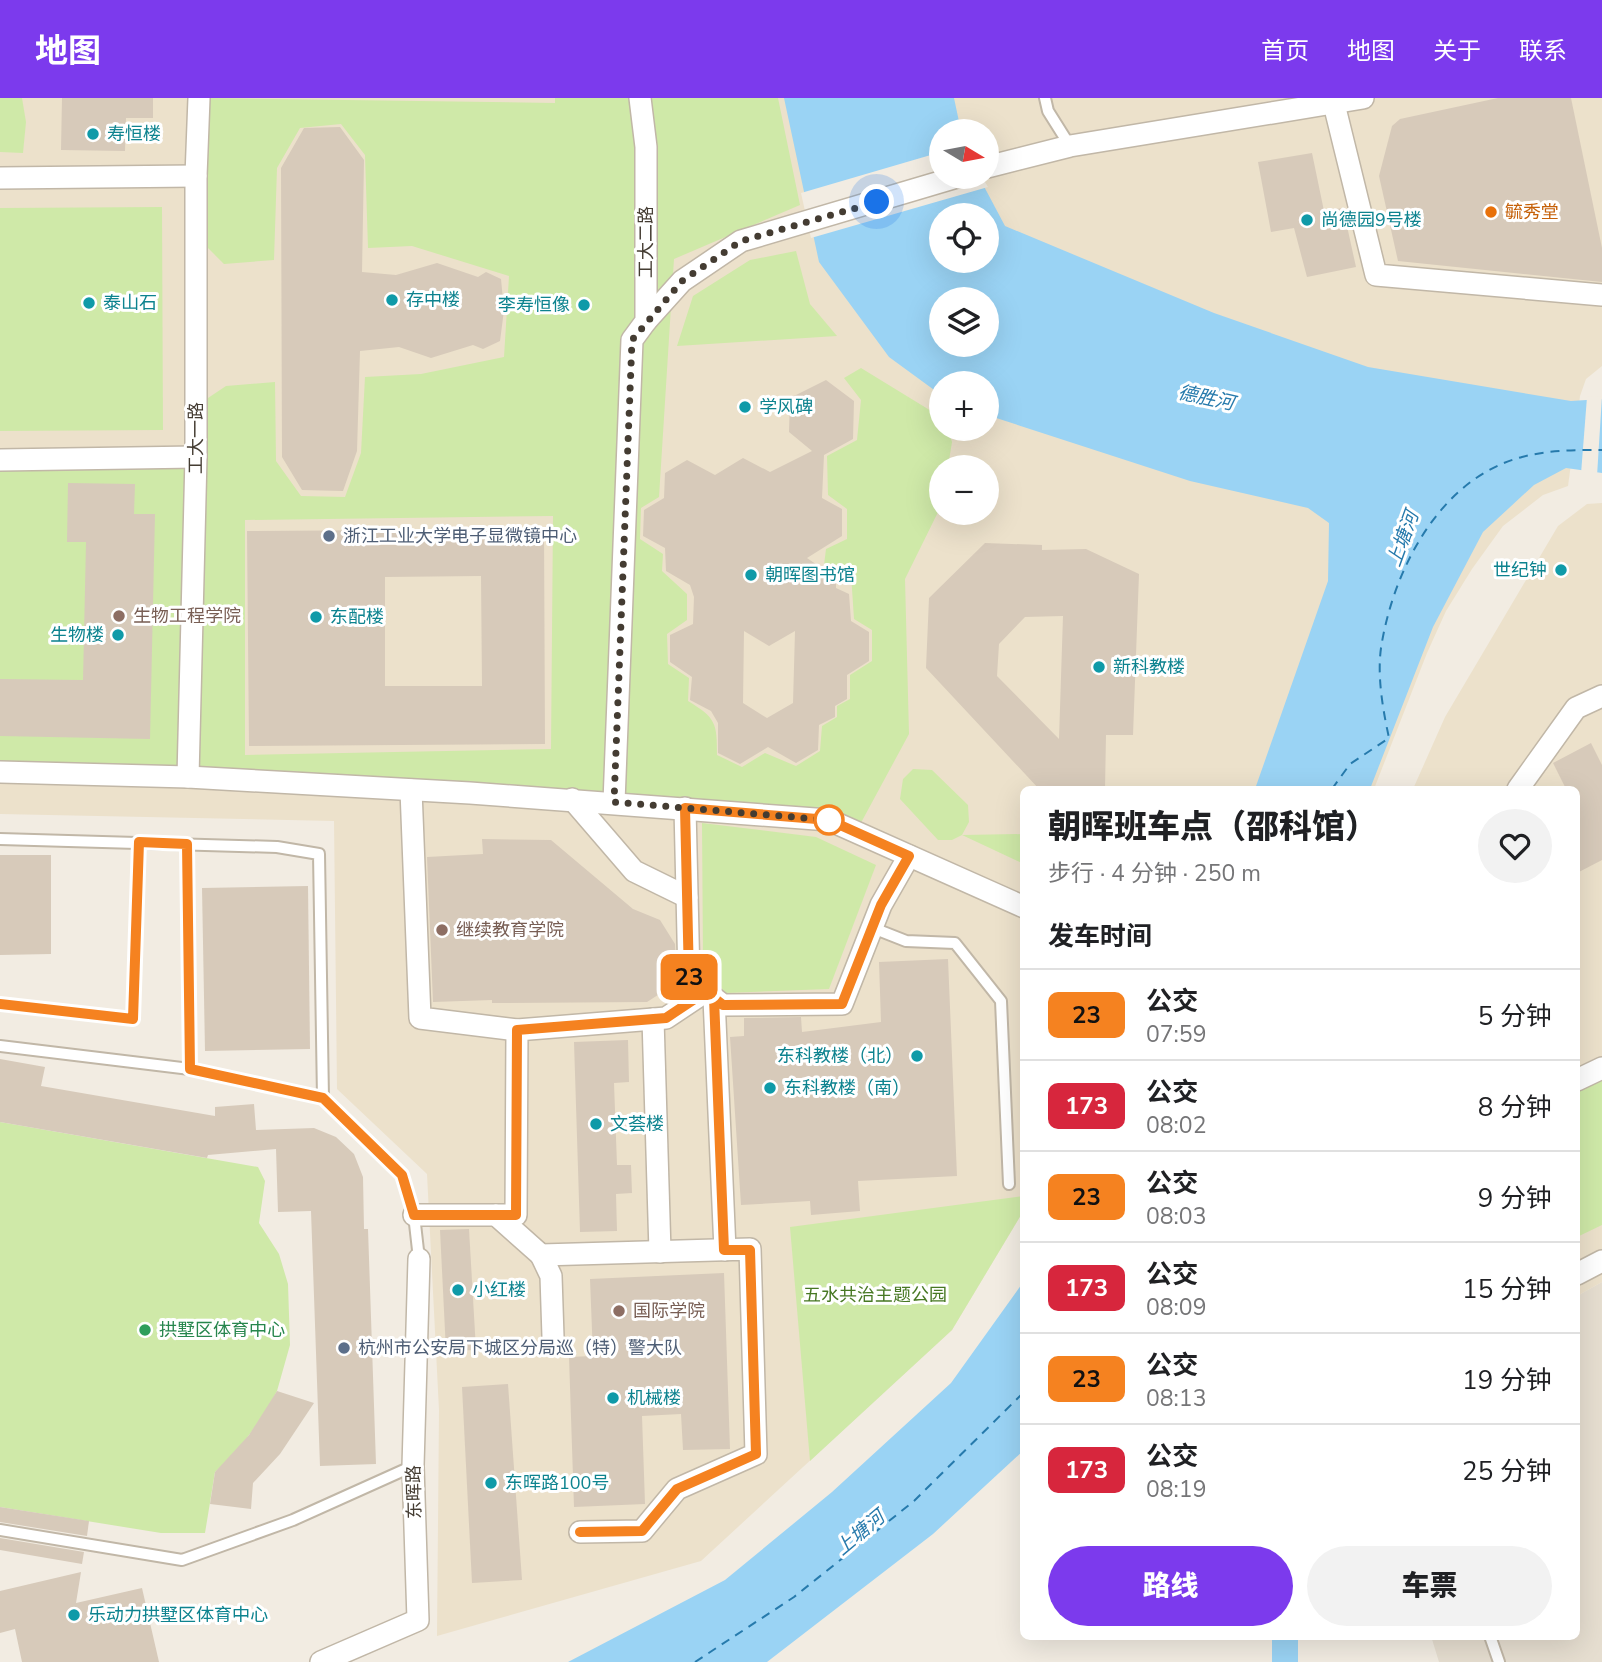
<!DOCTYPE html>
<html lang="zh">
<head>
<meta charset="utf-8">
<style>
	body { margin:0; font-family:"Nunito Sans","Noto Sans SC",sans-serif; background:#f2f2f2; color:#202124; height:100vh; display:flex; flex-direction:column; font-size:26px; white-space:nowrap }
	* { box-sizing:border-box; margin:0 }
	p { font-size:23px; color:#757577 }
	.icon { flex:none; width:38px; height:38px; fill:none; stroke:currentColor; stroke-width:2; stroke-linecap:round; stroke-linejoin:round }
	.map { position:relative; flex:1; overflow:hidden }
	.drawer { position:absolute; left:1020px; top:688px; width:560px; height:854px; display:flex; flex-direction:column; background:#fff; border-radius:10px; box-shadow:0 7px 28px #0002 }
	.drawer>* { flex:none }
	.badge { padding:0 14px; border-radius:10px; font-size:24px; line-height:46px }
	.needle { width:46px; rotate:100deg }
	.buttons { position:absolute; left:929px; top:21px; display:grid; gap:14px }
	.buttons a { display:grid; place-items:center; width:70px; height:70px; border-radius:50%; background:#fff; box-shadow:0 7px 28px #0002; font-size:35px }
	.you { position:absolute; width:35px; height:35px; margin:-18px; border:5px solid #fff; border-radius:50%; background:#1a73e8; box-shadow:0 0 0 10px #1a73e833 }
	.map>.badge { position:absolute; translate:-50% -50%; box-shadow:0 0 0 4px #fff }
	h2 { padding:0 28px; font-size:26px; line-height:63px }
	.round { display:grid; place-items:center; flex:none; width:74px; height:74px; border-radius:37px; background:#f2f2f2 }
	.head { display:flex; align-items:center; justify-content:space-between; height:119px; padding:0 28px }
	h1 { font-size:33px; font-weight:800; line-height:52px }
	.cta { display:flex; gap:14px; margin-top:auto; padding:14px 28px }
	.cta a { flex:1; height:80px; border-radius:42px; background:#7c3aed; color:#fff; font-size:28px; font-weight:800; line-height:80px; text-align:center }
	.cta a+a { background:#f2f2f2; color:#202124 }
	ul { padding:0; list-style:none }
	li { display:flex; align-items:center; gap:21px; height:91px; padding:0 28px; border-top:2px solid #e0e0e0 }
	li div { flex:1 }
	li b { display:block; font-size:26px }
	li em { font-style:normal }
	li .badge { min-width:77px; font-weight:700; text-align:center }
	header { display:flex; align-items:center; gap:42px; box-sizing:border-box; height:98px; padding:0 35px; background:#7c3aed; color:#fff }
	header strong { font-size:33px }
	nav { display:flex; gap:38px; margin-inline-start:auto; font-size:24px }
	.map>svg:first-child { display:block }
</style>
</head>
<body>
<header>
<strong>地图</strong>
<nav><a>首页</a><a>地图</a><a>关于</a><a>联系</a></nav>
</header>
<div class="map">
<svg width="1602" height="1564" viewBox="0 0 1602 1564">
	<rect width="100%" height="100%" fill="#f2ece2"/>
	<path fill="#e6ded0" d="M1602 1184V1564H1439L1431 1538H1577V1198Z"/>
	<g fill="#ece1cb" fill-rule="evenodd">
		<path d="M0 0H1602V268L1586 281 1580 298 1568 388 1543 397 1503 428 1472 471 1446 513 1427 555 1374 691H1024V1112L952 1232 701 1463 437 1538 439 1312 427 1076 337 991 334 723 0 716ZM942 33H987V79H942ZM942 117H987V163H942ZM942 201H987V247H942ZM942 285H987V331H942ZM942 369H987V415H942Z"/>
		<path d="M1602 405V1184L1577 1198V691H1413L1445 619 1558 428 1587 406Z"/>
	</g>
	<g fill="#cfe9a8" fill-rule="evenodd">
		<path d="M0 0H22L26 24 23 55 0 54Z"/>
		<path d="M209 0 555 5V0H778L800 107 674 161 659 399 641 410 640 441 663 456 662 473 687 496V522L667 536 668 566 689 580 688 603C716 620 717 625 717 657L742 669 765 655 796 668 820 653 822 628 837 619V608L850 601V577L872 563V532L854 521 851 476 824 467 826 451 847 441V411L828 397 827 358 857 342 861 302 844 280 861 270 941 319 942 331H948L952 344 948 369H942L941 408 905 481 909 636 856 734 829 722 0 673V362L196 359V308L226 288 275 284 276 363 301 398 345 399 361 355 365 279 421 276 504 259 509 178 412 148 368 150 365 57 341 26 300 30 277 70 274 162 224 166 196 138ZM553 418 551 651 245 657V422Z"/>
		<path d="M162 109 163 332 0 333V110Z"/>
		<path d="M796 153 810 206 837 238 677 248 693 198 750 162Z"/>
		<path d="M913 671 932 672 968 707 969 724 962 737 1024 736V766L962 737 952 742H938L900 701 903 681Z"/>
		<path d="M702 725 816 739 876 767 829 891 725 895 703 864Z"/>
		<path d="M1602 978V1127L1577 1139V990Z"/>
		<path d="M0 1024 258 1069 265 1083 259 1125 279 1156 288 1186 290 1247 277 1293 264 1317 234 1357 215 1374 205 1435H161L0 1409Z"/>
		<path d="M1024 1098V1112L952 1232 810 1363 790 1129Z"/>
	</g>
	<g fill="#9ad3f4" fill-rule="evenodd">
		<path d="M784 0H954L961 33H942V79H979L1005 128 1214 215 1368 269 1571 303 1602 301V375L1566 370 1534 387 1483 434 1433 529 1370 691H1255L1328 483 1329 425 1308 410 1190 383 987 317V285H942L941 297 889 259 819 164ZM942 117H987V163H942ZM942 201H987V247H942Z"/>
		<path d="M1024 1183V1352L933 1436 767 1564H568L725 1482 832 1394 951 1285Z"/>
	</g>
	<g fill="#f2ece2">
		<path d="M941 54 942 79H982L988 89 811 140 801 95Z"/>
		<path d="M1602 298 1597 378 1581 376 1587 299Z"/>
	</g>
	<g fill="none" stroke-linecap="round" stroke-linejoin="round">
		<path stroke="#9ad3f4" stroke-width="26" d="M1285 1564V1538"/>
		<g stroke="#267aac" stroke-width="2" stroke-dasharray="9 7" stroke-linecap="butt">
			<path d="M1332 691 1350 666 1389 640C1383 612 1377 579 1381 550 1393 472 1440 380 1522 359 1548 352 1576 352 1602 352"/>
			<path d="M695 1564 794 1499 914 1403 1024 1294"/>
		</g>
	</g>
	<g fill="#d7caba" fill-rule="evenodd">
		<path d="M62 0H153V20H126L125 53 61 52Z"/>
		<path d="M1498 0H1571L1602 150V184L1398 163 1379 78 1392 28 1400 21Z"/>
		<path d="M340 29 364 62 362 174 396 177 437 165 478 179 486 174 501 181 504 212 500 243 483 251 473 247 431 260 399 249 360 253 357 353 343 393 302 392 282 359 281 70 304 30Z"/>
		<path d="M1312 55 1324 113 1343 110 1356 169 1307 179 1294 130 1271 134 1258 64Z"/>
		<path d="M826 282 854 303 853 341 824 357 822 400 842 411V438L807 460 836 480V490L849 496 851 523 869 534V563L847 577V601L835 608V619L819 627 818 652 796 665 768 649 740 666 718 655V625L711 613 690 602 692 579 670 564V537L693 526 694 499 690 487 666 473 665 450 643 438 644 412 664 400 665 375 687 362 715 377 743 360 770 374 812 353 789 334 790 300ZM744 533 769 548 795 533 793 605 767 620 743 605Z"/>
		<path d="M68 385 135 386 134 416H155L150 641 0 638V581L83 582 86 444H67Z"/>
		<path d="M544 431 545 646 249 648 247 433ZM481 478 482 588H385V479Z"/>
		<path d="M985 445 1042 447V452L1086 451 1139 476 1133 637H1106L1105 691H1039L926 570 929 500ZM1063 518 1059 641 997 578 999 546 1025 519Z"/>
		<path d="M1591 645 1602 667V762L1577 775V691H1566L1553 665Z"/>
		<path d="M482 741 551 742 633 811 660 822 675 846 676 871 672 882 661 895 647 904 492 905V902L433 904 427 759 483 756Z"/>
		<path d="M0 757H51V856L0 857Z"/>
		<path d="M308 788 310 951 205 953 202 790Z"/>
		<path d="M948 861 957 1078 858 1083 860 1113 811 1117 810 1103 741 1107 730 939 744 938V920L801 919 802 934 881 924 879 864Z"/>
		<path d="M628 942 629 984 614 985 617 1067H631L632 1095 616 1096 617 1133 580 1134 574 944Z"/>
		<path d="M0 961 45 969 41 988 215 1018V1009L254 1006 256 1032 314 1030 336 1039 354 1056 363 1079 364 1131H368L376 1366 320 1368 311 1113 278 1114 276 1051 208 1057 207 1060 0 1024Z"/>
		<path d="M469 1131 476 1252 446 1253 440 1132Z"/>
		<path d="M724 1175 730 1351 683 1352 681 1316 642 1318 645 1406 574 1409 569 1259 593 1258 590 1181Z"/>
		<path d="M508 1286 522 1482 472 1485 462 1289Z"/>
		<path d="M277 1293 314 1305 280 1356 253 1385 251 1411 210 1406 215 1374 249 1337Z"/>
		<path d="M0 1409 89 1423 87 1438 0 1424Z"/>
		<path d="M0 1440 84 1454 82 1466 0 1452Z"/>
		<path d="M81 1474 76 1505 142 1490 159 1564H22L15 1531 0 1535V1493Z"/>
	</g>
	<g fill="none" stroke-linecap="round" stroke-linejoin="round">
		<defs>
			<g id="lane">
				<path d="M1045 0 1048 13 1070 48"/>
				<path d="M0 741 277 749 319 756 323 1000"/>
				<path d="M187 746 190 971"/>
				<path d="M873 830 906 843 955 845 1001 903 1009 1086"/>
				<path d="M0 906 133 921 139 744"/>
				<path d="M0 948 190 971 323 1000 402 1078 414 1117 419 1161"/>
				<path d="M0 1432 182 1462 293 1422 413 1368"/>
				<path d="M1490 1538 1499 1564"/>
			</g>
			<g id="street">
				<path d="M1334 6 1376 177 1602 197"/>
				<path d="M987 69 1070 48 1363 0"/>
				<path d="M0 80 196 78"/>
				<path d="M646 223 682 183 741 143 957 79"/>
				<path d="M0 362 196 359"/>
				<path d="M0 674 188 679 470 695 829 722 1024 809"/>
				<path d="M188 679 196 359V78L199 0"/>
				<path d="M1518 691 1576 610 1602 598"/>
				<path d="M411 692 420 920 517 932"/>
				<path d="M572 701 634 773 687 799"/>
				<path d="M614 704 632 242 646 223V49L640 0"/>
				<path d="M685 710 689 881 723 907 842 906 881 807 909 758"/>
				<path d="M714 900 725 1152"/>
				<path d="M653 921 660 1154"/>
				<path d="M1577 982 1602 970"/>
				<path d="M414 1117H516L517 932 666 920 705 894"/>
				<path d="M496 1117 541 1157 750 1151 756 1356 677 1391 642 1433 580 1434"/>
				<path d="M541 1157 551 1178 553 1239"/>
				<path d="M1577 1176 1602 1163"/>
				<path d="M321 1564 418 1522 413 1368 419 1161"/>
			</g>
		</defs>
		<use href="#lane" stroke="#c1b7a7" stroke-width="14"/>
		<use href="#street" stroke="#c1b7a7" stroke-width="24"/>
		<use href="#lane" stroke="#fff" stroke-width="10"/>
		<use href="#street" stroke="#fff" stroke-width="21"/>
	</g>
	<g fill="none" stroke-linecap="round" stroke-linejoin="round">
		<defs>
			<path id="line" d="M0 906 133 921 139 744 187 746 190 971 323 1000 402 1077 414 1117H516L517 932 666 920 705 894 689 881 685 710 829 722 909 758 881 807 842 906 723 907 714 900 724 1152H750L756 1356 677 1391 642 1433 580 1434"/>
		</defs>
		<use href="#line" stroke="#fff" stroke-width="16"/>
		<use href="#line" stroke="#f58220" stroke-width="10"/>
		<path stroke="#443c32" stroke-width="7" stroke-dasharray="0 12.6" d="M829 722 614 704 632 242 682 183 741 143 877 104"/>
	</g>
	<g fill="#0f9aa8" stroke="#fff" stroke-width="2.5">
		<circle cx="93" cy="36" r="7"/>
		<circle cx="1307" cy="122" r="7"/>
		<circle cx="392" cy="202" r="7"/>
		<circle cx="89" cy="205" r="7"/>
		<circle cx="584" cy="207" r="7"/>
		<circle cx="745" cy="309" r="7"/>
		<circle cx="1561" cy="472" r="7"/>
		<circle cx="751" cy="477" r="7"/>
		<circle cx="316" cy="519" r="7"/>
		<circle cx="118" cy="537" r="7"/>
		<circle cx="1099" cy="569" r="7"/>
		<circle cx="917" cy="958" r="7"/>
		<circle cx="770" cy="990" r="7"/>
		<circle cx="596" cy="1026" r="7"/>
		<circle cx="458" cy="1192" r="7"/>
		<circle cx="613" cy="1300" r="7"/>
		<circle cx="491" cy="1385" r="7"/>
		<circle cx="74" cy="1517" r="7"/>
	</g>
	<circle fill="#e8710a" stroke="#fff" stroke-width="2.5" cx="1491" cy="114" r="7"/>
	<g fill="#5c6f8a" stroke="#fff" stroke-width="2.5">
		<circle cx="329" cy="438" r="7"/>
		<circle cx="344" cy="1250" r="7"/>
	</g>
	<g fill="#8d6e63" stroke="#fff" stroke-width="2.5">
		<circle cx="119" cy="518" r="7"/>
		<circle cx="442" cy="832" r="7"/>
		<circle cx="619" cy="1213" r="7"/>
	</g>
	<circle fill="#fff" stroke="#f58220" stroke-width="3.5" cx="829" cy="722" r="14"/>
	<circle fill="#2e9e5b" stroke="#fff" stroke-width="2.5" cx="145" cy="1232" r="7"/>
	<g text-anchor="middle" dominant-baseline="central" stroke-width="6" stroke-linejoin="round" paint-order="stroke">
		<g font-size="18" fill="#0d838f" stroke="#fff" text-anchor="start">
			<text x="107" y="36">寿恒楼</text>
			<text x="1321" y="122">尚德园9号楼</text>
			<text x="406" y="202">存中楼</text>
			<text x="103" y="205">泰山石</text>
			<text x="570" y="207" text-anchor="end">李寿恒像</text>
			<text x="759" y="309">学风碑</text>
			<text x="1547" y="472" text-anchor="end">世纪钟</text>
			<text x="765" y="477">朝晖图书馆</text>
			<text x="330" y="519">东配楼</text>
			<text x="104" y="537" text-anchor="end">生物楼</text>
			<text x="1113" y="569">新科教楼</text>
			<text x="903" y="958" text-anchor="end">东科教楼（北）</text>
			<text x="784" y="990">东科教楼（南）</text>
			<text x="610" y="1026">文荟楼</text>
			<text x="472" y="1192">小红楼</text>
			<text x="627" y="1300">机械楼</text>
			<text x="505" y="1385">东晖路100号</text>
			<text x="88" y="1517">乐动力拱墅区体育中心</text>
		</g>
		<g font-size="18" fill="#c56008" stroke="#fff" text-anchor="start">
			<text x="1505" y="114">毓秀堂</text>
		</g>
		<g font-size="18" fill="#443c32" stroke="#fff">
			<text transform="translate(646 144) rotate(-90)">工大二路</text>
			<text transform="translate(196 340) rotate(-90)">工大一路</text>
			<text transform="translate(414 1394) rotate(-91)">东晖路</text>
		</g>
		<g font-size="18" fill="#4e5e75" stroke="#fff" text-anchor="start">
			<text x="343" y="438">浙江工业大学电子显微镜中心</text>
			<text x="358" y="1250">杭州市公安局下城区分局巡（特）警大队</text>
		</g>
		<g font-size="18" fill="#785e54" stroke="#fff" text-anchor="start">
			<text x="133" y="518">生物工程学院</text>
			<text x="456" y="832">继续教育学院</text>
			<text x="633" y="1213">国际学院</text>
		</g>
		<g font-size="18" fill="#477823" stroke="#fff">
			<text x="875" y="1197">五水共治主题公园</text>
		</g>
		<g font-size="18" fill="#27864d" stroke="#fff" text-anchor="start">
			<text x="159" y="1232">拱墅区体育中心</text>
		</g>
		<g font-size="19" font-style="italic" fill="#267aac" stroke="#fff">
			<text transform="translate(1206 300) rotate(12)">德胜河</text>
			<text transform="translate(1403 441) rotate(-70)">上塘河</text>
			<text transform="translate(860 1435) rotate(-40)">上塘河</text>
		</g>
	</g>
</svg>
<div class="buttons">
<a><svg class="needle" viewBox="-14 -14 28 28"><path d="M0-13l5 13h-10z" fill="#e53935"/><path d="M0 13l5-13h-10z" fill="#757577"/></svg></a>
<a><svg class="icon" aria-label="locate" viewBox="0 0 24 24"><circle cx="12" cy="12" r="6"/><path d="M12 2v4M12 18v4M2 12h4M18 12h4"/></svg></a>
<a><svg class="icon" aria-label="layers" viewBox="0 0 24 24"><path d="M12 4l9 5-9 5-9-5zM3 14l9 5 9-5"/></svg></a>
<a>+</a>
<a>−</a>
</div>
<div class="you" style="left:877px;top:104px"></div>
<b class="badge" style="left:689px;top:879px;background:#f58220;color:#111">23</b>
<section class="drawer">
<div class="head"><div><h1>朝晖班车点（邵科馆）</h1><p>步行 · 4 分钟 · 250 m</p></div><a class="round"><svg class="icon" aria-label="heart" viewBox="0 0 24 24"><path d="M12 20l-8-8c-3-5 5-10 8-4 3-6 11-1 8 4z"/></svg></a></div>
<h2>发车时间</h2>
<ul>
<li><span class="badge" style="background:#f58220;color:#111">23</span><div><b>公交</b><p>07:59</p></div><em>5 分钟</em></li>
<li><span class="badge" style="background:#d7263d;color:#fff">173</span><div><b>公交</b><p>08:02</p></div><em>8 分钟</em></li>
<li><span class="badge" style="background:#f58220;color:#111">23</span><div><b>公交</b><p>08:03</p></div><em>9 分钟</em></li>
<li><span class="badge" style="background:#d7263d;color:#fff">173</span><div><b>公交</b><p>08:09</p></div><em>15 分钟</em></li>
<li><span class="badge" style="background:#f58220;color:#111">23</span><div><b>公交</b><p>08:13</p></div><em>19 分钟</em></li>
<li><span class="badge" style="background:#d7263d;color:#fff">173</span><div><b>公交</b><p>08:19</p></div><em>25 分钟</em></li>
</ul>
<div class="cta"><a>路线</a><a>车票</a></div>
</section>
</div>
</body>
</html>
